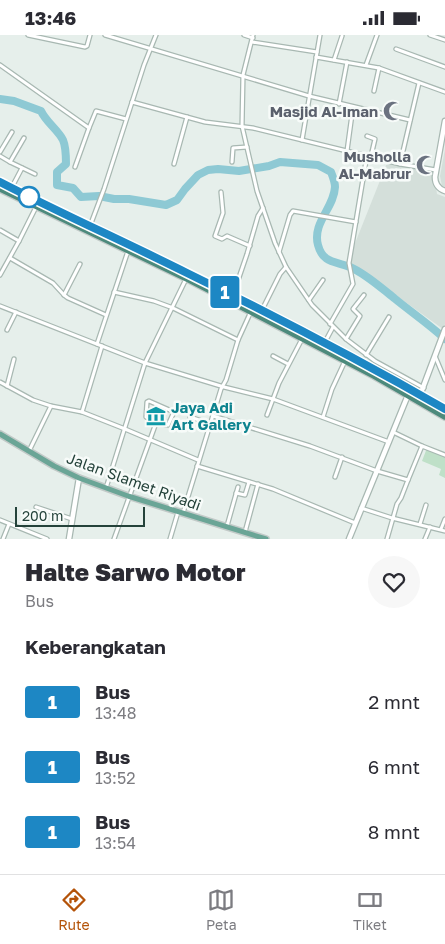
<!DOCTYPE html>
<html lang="id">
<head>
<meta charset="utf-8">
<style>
	body { margin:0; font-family:"Golos Text",sans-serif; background:#f7f7f7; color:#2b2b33; height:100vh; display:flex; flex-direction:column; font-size:19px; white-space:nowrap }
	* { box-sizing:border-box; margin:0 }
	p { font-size:16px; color:#7c7c81 }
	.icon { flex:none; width:28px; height:28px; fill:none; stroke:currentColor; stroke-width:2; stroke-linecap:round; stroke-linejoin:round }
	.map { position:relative; height:504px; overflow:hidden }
	.side { display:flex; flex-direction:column; background:#fff; flex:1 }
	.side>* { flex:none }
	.badge { padding:0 10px; border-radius:4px; font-size:18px; line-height:32px }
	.scale { position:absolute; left:15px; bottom:12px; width:130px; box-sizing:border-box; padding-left:5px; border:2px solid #24423a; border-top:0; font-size:14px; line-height:18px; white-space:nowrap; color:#24423a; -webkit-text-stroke:4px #f7fbf9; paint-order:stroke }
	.map>.badge { position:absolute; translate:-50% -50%; box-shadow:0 0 0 2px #fff }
	h2 { padding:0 25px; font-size:19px; line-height:45px }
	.round { display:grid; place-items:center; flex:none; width:52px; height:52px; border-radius:26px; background:#f7f7f7 }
	.summary { display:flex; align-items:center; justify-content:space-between; height:85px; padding:0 25px }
	h1 { font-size:24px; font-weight:800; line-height:38px }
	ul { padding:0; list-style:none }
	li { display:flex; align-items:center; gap:15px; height:65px; padding:0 25px }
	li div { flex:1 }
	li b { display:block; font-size:19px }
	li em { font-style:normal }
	li .badge { min-width:55px; font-weight:700; text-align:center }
	.status { display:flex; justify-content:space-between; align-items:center; height:35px; padding:0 25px; background:#fff; direction:ltr }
	.status svg { height:14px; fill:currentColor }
	.tab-bar { display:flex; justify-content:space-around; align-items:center; height:70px; border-top:1px solid #e1e1e2; background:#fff; font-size:14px; color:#7c7c81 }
	.tab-bar a { display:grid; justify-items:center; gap:2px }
	.tab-bar .current { color:#b45309 }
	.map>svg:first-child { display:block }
</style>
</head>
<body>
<div class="status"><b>13:46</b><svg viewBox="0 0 49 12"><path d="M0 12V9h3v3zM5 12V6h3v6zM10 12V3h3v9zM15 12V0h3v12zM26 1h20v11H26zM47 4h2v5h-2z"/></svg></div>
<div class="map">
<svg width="445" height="504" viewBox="0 0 445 504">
	<rect width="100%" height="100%" fill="#e6efeb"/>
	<g fill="#d4dfda">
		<path d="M445 114V152L442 151 440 141Z"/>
		<path d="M387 128 434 138 437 159 445 162V289L443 294 348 226Z"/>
	</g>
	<path fill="#bfe0c8" d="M427 413 445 421V443L439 440 441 434 422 426Z"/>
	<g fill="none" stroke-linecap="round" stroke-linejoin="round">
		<path stroke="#8ec9d4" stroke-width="8" d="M0 64 14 66 41 76C46 87 58 95 63 105 66 112 66 121 66 129L57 137V150L73 153 81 162 99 161 114 164H129L166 170 177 165 185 154 198 140 208 135 218 134 239 136 269 131 280 127 318 130 331 137C333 142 335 148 335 152 334 173 312 188 318 210 323 229 336 226 350 232 366 239 380 252 394 263 411 277 429 289 445 304"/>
		<defs>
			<g id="minor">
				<path d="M28 0 85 12 87 11 90 0"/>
				<path d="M105 0 309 61 410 85"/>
				<path d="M244 0 253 3"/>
				<path d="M253 0 243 40 242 91 257 156 275 208 286 232 312 270 346 304 375 326 424 353"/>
				<path d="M430 0 445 5"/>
				<path d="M252 7 317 17"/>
				<path d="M396 14 445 32"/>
				<path d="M316 22 379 33 445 57"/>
				<path d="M334 25 342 1"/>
				<path d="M0 30 89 93 96 76 126 84"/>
				<path d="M366 30 377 0"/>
				<path d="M374 56 379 33"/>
				<path d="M132 67 205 87 253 93 400 129 436 135"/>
				<path d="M339 69 347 27"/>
				<path d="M367 101 375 104 371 121"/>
				<path d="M302 105 320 0"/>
				<path d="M347 116 353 72"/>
				<path d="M0 117 12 97"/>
				<path d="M0 121 10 127 24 103"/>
				<path d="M10 127 35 139"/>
				<path d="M232 127 233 113 247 112"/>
				<path d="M174 129 187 82"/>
				<path d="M400 129 419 48"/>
				<path d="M75 132 89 93"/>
				<path d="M12 152 22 133"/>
				<path d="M221 157 223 178 215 201 222 204 227 201 250 211"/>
				<path d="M90 191 104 154 144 30 156 0"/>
				<path d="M0 195 19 206"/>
				<path d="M279 217 290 180 293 176 356 187"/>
				<path d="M10 223 53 248 64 260 68 263 106 280"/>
				<path d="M0 240 19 206 36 172"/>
				<path d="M114 257 154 266 173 273 238 305"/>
				<path d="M64 260 80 229"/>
				<path d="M233 260 247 219 258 181 263 173"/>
				<path d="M309 265 323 245"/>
				<path d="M0 271 145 328 224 352 273 364 389 407"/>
				<path d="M259 281 280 239 286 232"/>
				<path d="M330 289 353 249 349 228 367 120"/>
				<path d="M7 295 16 277"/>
				<path d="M346 304 360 281 353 274 364 260"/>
				<path d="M325 307 333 292"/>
				<path d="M97 309 128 216"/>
				<path d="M366 320 389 282"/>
				<path d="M273 321 288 329"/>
				<path d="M435 321 445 345"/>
				<path d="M0 347 33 365 51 371 82 377 125 394 198 425"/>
				<path d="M7 351 14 324"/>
				<path d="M82 377 102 311"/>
				<path d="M267 380 279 348 302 304"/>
				<path d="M213 381 310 411 377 436 408 445 401 463 397 469 387 504"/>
				<path d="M190 382 211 389"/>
				<path d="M323 382 332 354 345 326"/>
				<path d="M393 397 422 411"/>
				<path d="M29 416 51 371"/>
				<path d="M197 431 273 454 355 488"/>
				<path d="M335 442 342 422"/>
				<path d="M408 445 422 411 445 420"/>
				<path d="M106 453 145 328 186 244"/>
				<path d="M236 458 245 460 249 447"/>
				<path d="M36 472 72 484"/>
				<path d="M361 473 392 483 445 496"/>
				<path d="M183 478 221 354 226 345 238 305 253 272"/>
				<path d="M0 485 47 504"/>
				<path d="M420 489 426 470"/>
				<path d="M227 491 238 452"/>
				<path d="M441 494 445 484"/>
				<path d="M245 497 258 449"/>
				<path d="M3 504 9 489"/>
				<path d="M114 504 156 388 146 382 147 367 149 366 174 377 168 390 156 388"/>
				<path d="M170 504 178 477"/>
				<path d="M425 504 430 492"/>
			</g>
			<g id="tertiary">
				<path d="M445 86 435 142C435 149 439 154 445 156"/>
				<path d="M419 363 445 294"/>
				<path d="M69 504 79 443"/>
				<path d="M349 504 408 360"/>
			</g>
			<path id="primary" d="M0 399 54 431 79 443 128 461 266 504"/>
			<g id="trunk">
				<path d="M0 147C62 179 125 207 187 238 275 280 361 326 445 375"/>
				<path d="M0 154 191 246 374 341 445 382"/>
			</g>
		</defs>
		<use href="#minor" stroke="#a8b8b2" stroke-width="5.5"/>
		<use href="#tertiary" stroke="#a8b8b2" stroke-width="7"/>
		<use href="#primary" stroke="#c2cac8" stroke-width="8"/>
		<use href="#trunk" stroke="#c2cac8" stroke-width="8"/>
		<use href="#minor" stroke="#fff" stroke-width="3"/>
		<use href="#tertiary" stroke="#fff" stroke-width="4.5"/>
		<use href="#primary" stroke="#6aa596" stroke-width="5"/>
		<use href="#trunk" stroke="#4c8a7c" stroke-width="5.5"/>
	</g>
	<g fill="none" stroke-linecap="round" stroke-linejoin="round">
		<defs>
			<path id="line" d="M0 147C62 179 125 207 187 238 275 281 361 326 445 374"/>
		</defs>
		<use href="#line" stroke="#fff" stroke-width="11"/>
		<use href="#line" stroke="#1d87c4" stroke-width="8"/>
	</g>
	<defs>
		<symbol id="mosque-bare" viewBox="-9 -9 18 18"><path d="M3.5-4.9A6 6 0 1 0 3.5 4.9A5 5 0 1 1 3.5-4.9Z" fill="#6b7280" stroke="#f7fbf9" stroke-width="2.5" paint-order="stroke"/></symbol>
		<symbol id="museum-bare" viewBox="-9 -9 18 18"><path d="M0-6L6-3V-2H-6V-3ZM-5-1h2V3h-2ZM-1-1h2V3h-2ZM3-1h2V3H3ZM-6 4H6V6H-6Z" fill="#0f9aa8" stroke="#f7fbf9" stroke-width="2.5" paint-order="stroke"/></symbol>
	</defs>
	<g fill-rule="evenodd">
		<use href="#mosque-bare" x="379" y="62" width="28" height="28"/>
		<use href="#mosque-bare" x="412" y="116" width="28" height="28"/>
		<use href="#museum-bare" x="142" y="367" width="28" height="28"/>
	</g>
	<circle fill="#fff" stroke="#1d87c4" stroke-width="2.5" cx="29" cy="162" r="10"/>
	<g text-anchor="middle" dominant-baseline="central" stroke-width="5" stroke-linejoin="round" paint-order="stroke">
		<g font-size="15" font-weight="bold" fill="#5b616d" stroke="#f7fbf9" text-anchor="end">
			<text x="378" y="76">Masjid Al-Iman</text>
			<text x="411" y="121">Musholla<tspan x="411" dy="17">Al-Mabrur</tspan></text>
		</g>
		<g font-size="15" font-weight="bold" fill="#0d838f" stroke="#f7fbf9" text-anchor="start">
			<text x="171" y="372">Jaya Adi<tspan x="171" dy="17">Art Gallery</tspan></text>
		</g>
		<g font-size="15" fill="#24423a" stroke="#f7fbf9">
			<text transform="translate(134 446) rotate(20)">Jalan Slamet Riyadi</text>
		</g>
	</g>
</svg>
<div class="scale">200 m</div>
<b class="badge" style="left:225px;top:257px;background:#1d87c4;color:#fff">1</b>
</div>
<section class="side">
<div class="summary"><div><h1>Halte Sarwo Motor</h1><p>Bus</p></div><a class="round"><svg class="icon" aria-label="heart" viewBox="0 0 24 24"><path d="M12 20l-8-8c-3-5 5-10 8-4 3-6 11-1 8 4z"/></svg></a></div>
<h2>Keberangkatan</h2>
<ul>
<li><span class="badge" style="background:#1d87c4;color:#fff">1</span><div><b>Bus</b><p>13:48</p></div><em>2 mnt</em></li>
<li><span class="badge" style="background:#1d87c4;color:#fff">1</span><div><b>Bus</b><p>13:52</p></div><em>6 mnt</em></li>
<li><span class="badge" style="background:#1d87c4;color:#fff">1</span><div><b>Bus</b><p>13:54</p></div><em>8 mnt</em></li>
</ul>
</section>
<nav class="tab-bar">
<a class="current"><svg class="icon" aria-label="directions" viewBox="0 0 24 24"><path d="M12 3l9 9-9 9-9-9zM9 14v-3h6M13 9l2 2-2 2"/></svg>Rute</a>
<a><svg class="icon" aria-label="map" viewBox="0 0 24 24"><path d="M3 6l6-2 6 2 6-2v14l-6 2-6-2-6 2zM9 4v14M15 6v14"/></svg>Peta</a>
<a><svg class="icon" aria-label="tickets" viewBox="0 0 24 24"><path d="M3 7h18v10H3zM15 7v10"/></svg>Tiket</a>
</nav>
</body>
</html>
